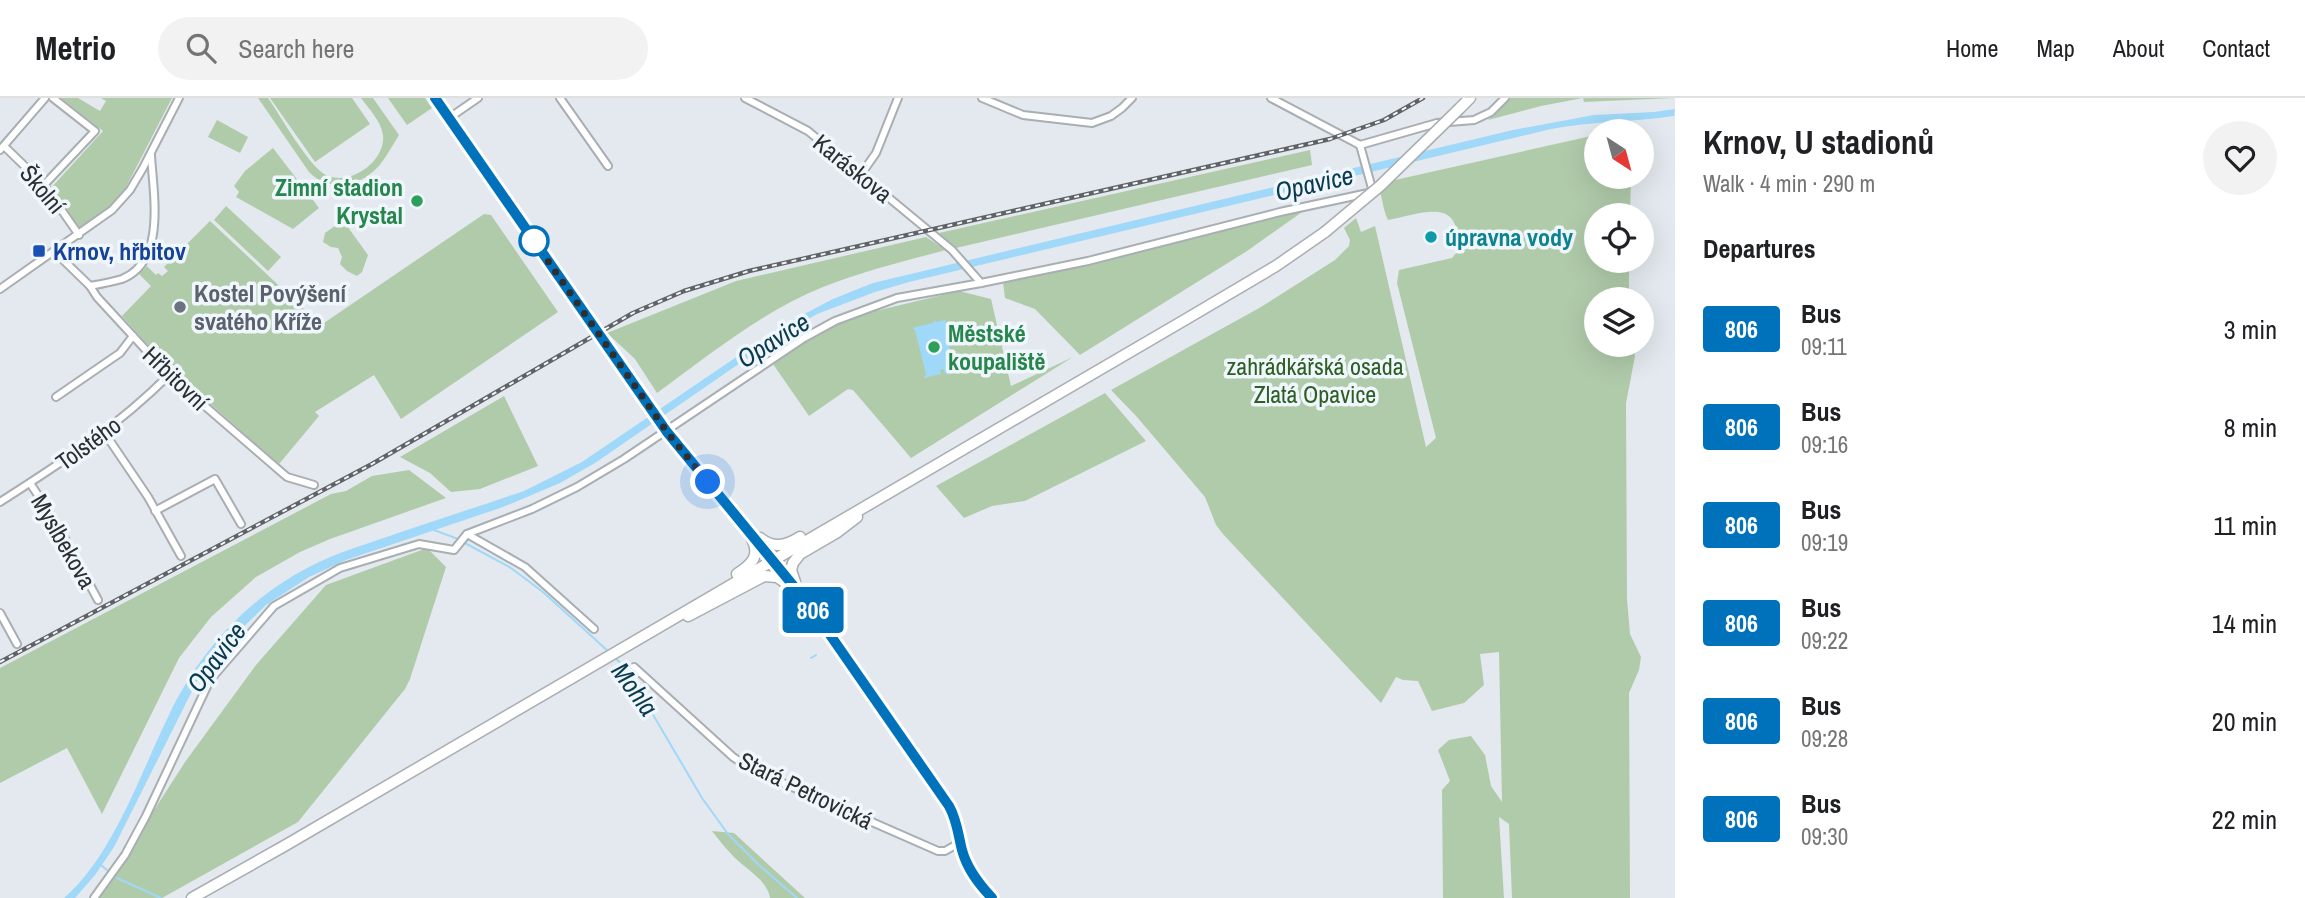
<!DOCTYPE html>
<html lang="en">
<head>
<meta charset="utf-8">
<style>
	body { margin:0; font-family:"Archivo Narrow",sans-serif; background:#f2f2f2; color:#202124; height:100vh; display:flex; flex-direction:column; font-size:26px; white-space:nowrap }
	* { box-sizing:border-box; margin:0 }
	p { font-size:23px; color:#757577 }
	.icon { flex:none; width:38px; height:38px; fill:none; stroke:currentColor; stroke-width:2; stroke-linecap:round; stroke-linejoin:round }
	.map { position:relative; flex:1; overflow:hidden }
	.sheet { display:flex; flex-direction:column; background:#fff; width:630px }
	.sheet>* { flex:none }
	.badge { padding:0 14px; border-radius:5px; font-size:24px; line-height:46px }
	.needle { width:46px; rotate:144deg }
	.tools { position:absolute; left:1584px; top:21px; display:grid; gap:14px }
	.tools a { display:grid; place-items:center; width:70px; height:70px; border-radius:50%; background:#fff; box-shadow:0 7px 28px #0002; font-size:35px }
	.you { position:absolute; width:35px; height:35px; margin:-18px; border:5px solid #fff; border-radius:50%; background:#1a73e8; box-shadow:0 0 0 10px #1a73e833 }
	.map>.badge { position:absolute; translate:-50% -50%; box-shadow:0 0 0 4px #fff }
	h2 { padding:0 28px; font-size:26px; line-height:63px }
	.round { display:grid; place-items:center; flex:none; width:74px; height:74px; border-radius:37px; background:#f2f2f2 }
	.head { display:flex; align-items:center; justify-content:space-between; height:119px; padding:0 28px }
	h1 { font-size:33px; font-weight:800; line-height:52px }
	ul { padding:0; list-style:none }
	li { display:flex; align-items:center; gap:21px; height:98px; padding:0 28px }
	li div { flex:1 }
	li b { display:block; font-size:26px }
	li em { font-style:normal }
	li .badge { min-width:77px; font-weight:700; text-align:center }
	header { display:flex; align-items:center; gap:42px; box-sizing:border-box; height:98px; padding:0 35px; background:#fff; border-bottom:2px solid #e0e0e0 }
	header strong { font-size:33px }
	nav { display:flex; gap:38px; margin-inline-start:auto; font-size:24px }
	.search { width:490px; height:63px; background:#f2f2f2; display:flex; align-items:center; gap:18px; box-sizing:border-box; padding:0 24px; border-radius:38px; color:#757577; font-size:26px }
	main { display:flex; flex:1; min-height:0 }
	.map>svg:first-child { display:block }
</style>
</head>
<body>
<header>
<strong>Metrio</strong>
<div class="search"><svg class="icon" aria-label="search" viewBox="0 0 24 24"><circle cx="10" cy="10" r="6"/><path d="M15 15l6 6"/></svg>Search here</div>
<nav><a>Home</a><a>Map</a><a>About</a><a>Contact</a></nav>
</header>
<main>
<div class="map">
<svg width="1675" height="800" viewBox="0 0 1675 800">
	<rect width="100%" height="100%" fill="#e3e9ee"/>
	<g fill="#b0cbaa">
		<path d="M61 0H78L100 13 106 3 101 0H172L125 91 106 113 79 133 50 91 103 33Z"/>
		<path d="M258 0H268C280 17 309 69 326 77 350 89 386 63 383 37 381 23 369 11 361 0H373L399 37C392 48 386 60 378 69 359 89 330 95 309 74Z"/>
		<path d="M270 0H352L370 26 315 64Z"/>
		<path d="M388 0H425L432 10 407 27Z"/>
		<path d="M1510 0H1674L1584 4 1583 0 1541 8 1488 22Z"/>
		<path d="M217 22 248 39 240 55 208 39Z"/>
		<path d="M1596 37V79H1631L1630 117H1596V163H1629V201H1596V247H1632L1635 258 1626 305 1627 501 1630 536 1641 559 1639 572 1629 595 1630 800H1512L1509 726 1499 719 1504 800H1443L1442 692 1450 683 1438 652 1449 642 1471 638 1485 657 1491 688 1502 704 1499 554 1480 556 1484 587 1464 605 1432 613 1418 583 1403 582 1396 579 1381 605 1223 436 1216 427 1205 399 1137 319 1111 292 1261 209 1335 162 1349 148 1350 142 1344 130 1356 120 1361 134 1375 128 1426 349 1436 340 1397 185 1399 172 1452 160 1457 154C1463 97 1424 115 1388 122 1382 110 1383 98 1377 86Z"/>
		<path d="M273 50 319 110 293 131 236 99 239 94 234 88 245 73Z"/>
		<path d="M1310 52 1312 67 956 150 939 135Z"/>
		<path d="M226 108 281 159 268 173 214 122Z"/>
		<path d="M1305 112 1247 153 1080 257 1035 211 1005 200 1003 184Z"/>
		<path d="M484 116 491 117 558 214 401 321 374 277 315 314 319 318 279 366 165 266 122 218 151 188 139 176 147 168 156 177 158 175 162 178 168 173 164 169 210 123 321 227Z"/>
		<path d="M339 125 347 128 368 157 362 174 357 178 347 173 340 166 342 159 338 150 331 149 323 144 325 135Z"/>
		<path d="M926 139 946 152C905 163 863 173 823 189 763 213 709 257 657 295L635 261 607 235 736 183Z"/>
		<path d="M959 193 991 201 1011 288 1073 259 911 360 853 292 848 291 809 318 773 266 817 234 867 215Z"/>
		<path d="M1105 295 1146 343 1025 403 992 408 964 420 936 388Z"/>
		<path d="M504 298 538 368 480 391 451 394 430 375 400 359Z"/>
		<path d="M409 372 446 400 330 441 300 454 256 479 211 519 179 560 102 716 67 650 0 685V570L331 396 346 393 372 378Z"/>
		<path d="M427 450 446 469 410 581 405 591 298 724 162 800H97L129 757 149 720 185 664 256 567 326 487Z"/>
		<path d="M712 733 734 735 805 800H770C768 783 746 771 734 759 726 751 719 742 712 733Z"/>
	</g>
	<g fill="#9fd8f8">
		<path d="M1675 11 1674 18C1633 24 1592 23 1551 31L909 184 875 194 817 216 775 241 595 365 560 385 503 409 346 462 309 479 266 507 220 552 197 583 114 749 95 777 75 800H64C113 758 141 674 169 617 199 554 247 501 309 469 337 454 368 446 398 435 440 421 482 407 524 393L582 364 785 226 833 201 873 185 1513 32 1594 17 1654 14Z"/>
		<path d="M935 222 936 224 945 222 950 240 948 245 950 252 954 253 957 272 946 277 943 271 940 272 941 276 924 280 926 276 915 232 912 230 933 225Z"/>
	</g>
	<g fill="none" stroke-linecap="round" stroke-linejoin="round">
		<g stroke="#9fd8f8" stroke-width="2">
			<path d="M434 432 458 441"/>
			<path d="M463 444 511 470 543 494 609 554"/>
			<path d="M615 560 625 569 702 700 728 736 759 767 797 800"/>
			<path d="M811 560 816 557"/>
			<path d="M101 767 108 773"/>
			<path d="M117 780 161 800"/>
		</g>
		<defs>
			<g id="street">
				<path d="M560 0 608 68"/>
				<path d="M745 0 808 33 952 152 981 185"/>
				<path d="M982 0 1023 17 1092 25 1111 18 1122 10 1132 0"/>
				<path d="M1271 0 1360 47"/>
				<path d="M449 20 478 0"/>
				<path d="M1360 47 1437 25 1474 22 1491 14 1505 0"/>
				<path d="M4 48 44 87 79 137"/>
				<path d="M0 52 45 0"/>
				<path d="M862 75 876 55 898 0"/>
				<path d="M44 87 95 33 53 0"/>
				<path d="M54 153 90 188 97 199 169 277 287 379 314 387"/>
				<path d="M90 188C101 186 112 184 122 181 167 163 153 95 151 57"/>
				<path d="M0 191 112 112 130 92 143 70 179 0"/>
				<path d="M56 299 120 255 133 238"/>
				<path d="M104 334 148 399 181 458"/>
				<path d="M30 385 58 428 98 502"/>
				<path d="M0 404C61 365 117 329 169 277"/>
				<path d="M155 413 215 381 241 426"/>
				<path d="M467 436 525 469 594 531"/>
				<path d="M0 515 17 546"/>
				<path d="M634 569 733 659 751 671 938 753H945L961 744"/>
				<path d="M94 800 125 757 146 718 210 582 274 508 340 470 419 446 454 452 467 436 532 411 577 389 624 361 804 240 835 223 897 200 981 185 1088 163 1280 114 1373 94 1360 47"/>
			</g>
			<g id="primary">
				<path d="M435 0 667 334 810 508 949 708C957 722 958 736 962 752 967 771 979 786 992 800"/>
				<path d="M1460 10 1470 0"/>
				<path d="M760 440C774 451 786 448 800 439"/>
				<path d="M737 476C751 467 761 458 752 441"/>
				<path d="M795 484 791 472 793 465 800 456 836 435 857 419"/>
				<path d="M688 518 764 478 777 479 790 488"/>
				<path d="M192 800 286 747 1188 220 1276 168 1325 134"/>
			</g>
		</defs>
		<use href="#street" stroke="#a8aeb2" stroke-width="10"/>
		<use href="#primary" stroke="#a8aeb2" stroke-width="13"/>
		<use href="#street" stroke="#fff" stroke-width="6"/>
		<use href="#primary" stroke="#fff" stroke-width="10"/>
		<defs>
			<path id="rail" d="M0 564 372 366 633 215 684 193 749 173 1330 41 1384 22 1423 0"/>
		</defs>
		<use href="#rail" stroke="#606366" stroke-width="4.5"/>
		<use href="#rail" stroke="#f0f7fc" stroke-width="2" stroke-dasharray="5" stroke-linecap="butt"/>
		<defs>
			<path id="primary-bridge" d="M1325 134 1380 88 1460 10"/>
		</defs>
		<use href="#primary-bridge" stroke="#a8aeb2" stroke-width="13" stroke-linecap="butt"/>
		<use href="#primary-bridge" stroke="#fff" stroke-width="10"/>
	</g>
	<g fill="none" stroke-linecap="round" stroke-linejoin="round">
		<defs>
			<path id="line" d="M435 0 667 334 810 508 949 708C957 722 958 736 962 752 967 771 979 786 992 800"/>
		</defs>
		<use href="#line" stroke="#fff" stroke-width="16"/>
		<use href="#line" stroke="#0072bc" stroke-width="10"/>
		<path stroke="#2c2e30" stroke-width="7" stroke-dasharray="0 12.6" d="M534 143 667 334 708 384"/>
	</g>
	<g fill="#2e9e5b" stroke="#f0f7fc" stroke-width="2.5">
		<circle cx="417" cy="103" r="7"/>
		<circle cx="934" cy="249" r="7"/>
	</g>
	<circle fill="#0f9aa8" stroke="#f0f7fc" stroke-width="2.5" cx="1431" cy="139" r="7"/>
	<circle fill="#fff" stroke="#0072bc" stroke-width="3.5" cx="534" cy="143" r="14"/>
	<rect fill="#1a4fb4" stroke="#f0f7fc" stroke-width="2.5" x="32" y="146" width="14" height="14" rx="3.5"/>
	<circle fill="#6b7280" stroke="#f0f7fc" stroke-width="2.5" cx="180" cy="209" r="7"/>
	<g text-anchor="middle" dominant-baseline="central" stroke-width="7" stroke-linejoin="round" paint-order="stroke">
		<g font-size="24" fill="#2c2e30" stroke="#f0f7fc">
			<text transform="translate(853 70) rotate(39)">Karáskova</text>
			<text transform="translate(43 91) rotate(50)">Školní</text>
			<text transform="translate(176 280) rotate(44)">Hřbitovní</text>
			<text transform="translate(88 345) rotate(-36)">Tolstého</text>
			<text transform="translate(64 443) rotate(60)">Myslbekova</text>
			<text transform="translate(806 692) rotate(26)">Stará Petrovická</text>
		</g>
		<g font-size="24" font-weight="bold" fill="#27864d" stroke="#f0f7fc" text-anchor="end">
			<text x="403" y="89">Zimní stadion<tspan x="403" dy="28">Krystal</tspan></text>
			<text x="948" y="235" text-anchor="start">Městské<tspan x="948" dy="28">koupaliště</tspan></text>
		</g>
		<g font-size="24" font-weight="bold" fill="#0d838f" stroke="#f0f7fc" text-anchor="start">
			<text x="1445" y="139">úpravna vody</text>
		</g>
		<g font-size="24" font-weight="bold" fill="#164399" stroke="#f0f7fc" text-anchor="start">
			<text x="53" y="153">Krnov, hřbitov</text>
		</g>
		<g font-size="24" font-weight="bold" fill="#5b616d" stroke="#f0f7fc" text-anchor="start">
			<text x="194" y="195">Kostel Povýšení<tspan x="194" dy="28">svatého Kříže</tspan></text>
		</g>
		<g font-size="24" fill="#2e5e23" stroke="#f0f7fc">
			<text x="1315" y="268">zahrádkářská osada<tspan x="1315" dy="28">Zlatá Opavice</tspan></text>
		</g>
		<g font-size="26" font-style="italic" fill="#0a3a50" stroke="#f0f7fc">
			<text transform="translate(1314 85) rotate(-13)">Opavice</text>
			<text transform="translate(773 242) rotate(-32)">Opavice</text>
			<text transform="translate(216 559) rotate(-53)">Opavice</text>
			<text transform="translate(635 591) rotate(54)">Mohla</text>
		</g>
	</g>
</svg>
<div class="tools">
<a><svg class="needle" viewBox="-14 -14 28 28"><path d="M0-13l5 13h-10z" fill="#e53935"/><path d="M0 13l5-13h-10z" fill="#757577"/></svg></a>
<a><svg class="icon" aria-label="locate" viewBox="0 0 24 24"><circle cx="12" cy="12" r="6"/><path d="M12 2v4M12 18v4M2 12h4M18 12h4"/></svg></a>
<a><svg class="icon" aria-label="layers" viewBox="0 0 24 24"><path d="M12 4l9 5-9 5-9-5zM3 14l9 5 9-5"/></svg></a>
</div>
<div class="you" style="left:708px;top:384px"></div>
<b class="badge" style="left:813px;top:512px;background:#0072bc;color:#fff">806</b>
</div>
<section class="sheet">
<div class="head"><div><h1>Krnov, U stadionů</h1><p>Walk · 4 min · 290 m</p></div><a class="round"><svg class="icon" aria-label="heart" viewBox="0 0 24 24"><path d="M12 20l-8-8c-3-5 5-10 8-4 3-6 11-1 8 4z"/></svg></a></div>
<h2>Departures</h2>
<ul>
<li><span class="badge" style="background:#0072bc;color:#fff">806</span><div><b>Bus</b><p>09:11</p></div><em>3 min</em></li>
<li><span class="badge" style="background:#0072bc;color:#fff">806</span><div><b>Bus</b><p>09:16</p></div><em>8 min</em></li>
<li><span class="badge" style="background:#0072bc;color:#fff">806</span><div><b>Bus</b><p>09:19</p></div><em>11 min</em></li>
<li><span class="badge" style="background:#0072bc;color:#fff">806</span><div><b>Bus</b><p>09:22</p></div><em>14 min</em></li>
<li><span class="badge" style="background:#0072bc;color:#fff">806</span><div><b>Bus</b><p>09:28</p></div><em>20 min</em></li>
<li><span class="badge" style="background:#0072bc;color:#fff">806</span><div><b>Bus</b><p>09:30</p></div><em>22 min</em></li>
</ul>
</section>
</main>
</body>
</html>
